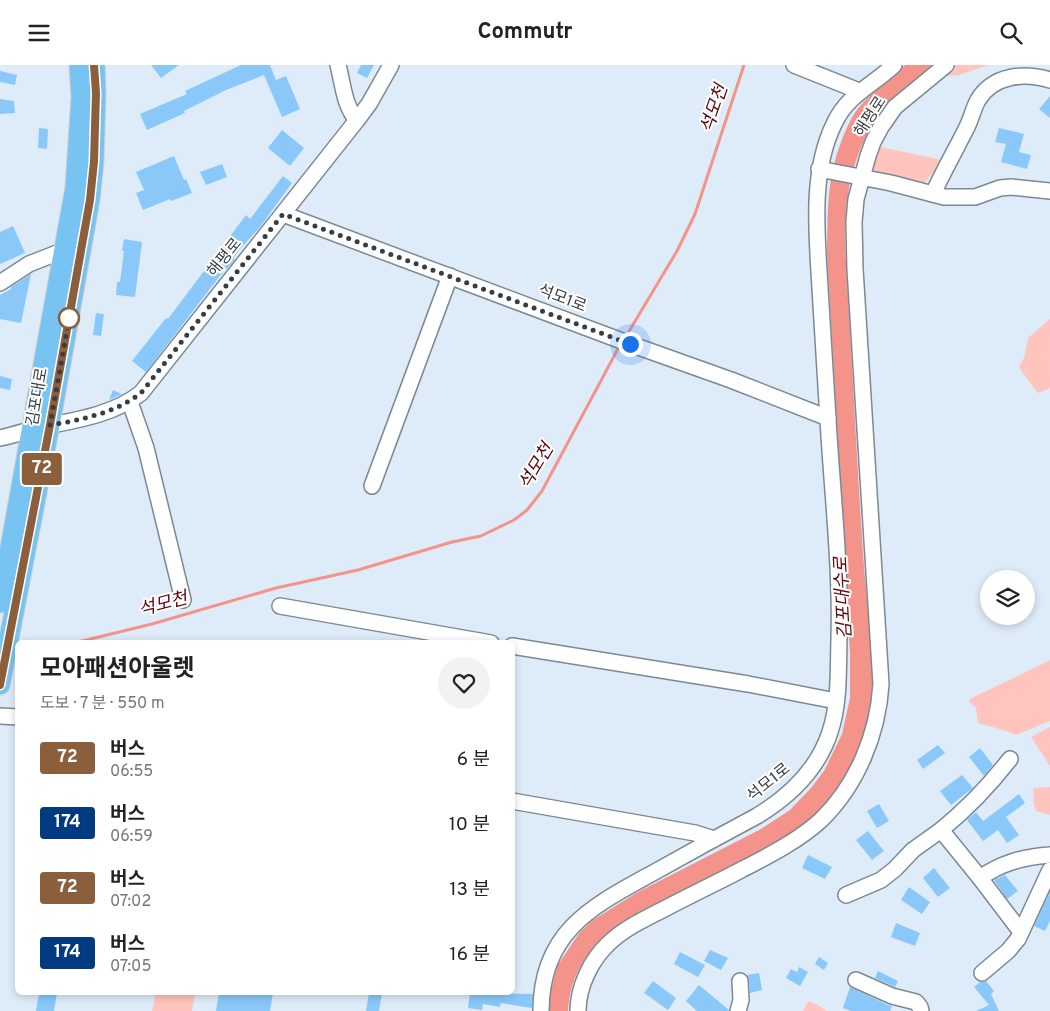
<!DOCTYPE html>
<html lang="ko">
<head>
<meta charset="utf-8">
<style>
	body { margin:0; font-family:Overpass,"Noto Sans KR",sans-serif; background:#f2f2f2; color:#222; height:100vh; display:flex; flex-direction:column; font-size:19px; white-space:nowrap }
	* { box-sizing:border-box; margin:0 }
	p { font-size:16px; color:#767676 }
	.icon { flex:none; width:28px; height:28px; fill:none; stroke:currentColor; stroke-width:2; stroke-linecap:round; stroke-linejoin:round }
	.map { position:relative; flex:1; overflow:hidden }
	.drawer { position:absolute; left:15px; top:575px; width:500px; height:355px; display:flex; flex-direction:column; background:#fff; border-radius:8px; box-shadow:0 2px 8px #0003 }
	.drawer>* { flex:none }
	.badge { padding:0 10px; border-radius:4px; font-size:18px; line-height:32px }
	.buttons { position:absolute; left:980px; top:505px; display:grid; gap:10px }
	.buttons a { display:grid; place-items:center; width:55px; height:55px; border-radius:50%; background:#fff; box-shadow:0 2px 8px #0003; font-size:25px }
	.you { position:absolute; width:25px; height:25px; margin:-12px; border:4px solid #fff; border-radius:50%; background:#1a73e8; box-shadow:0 0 0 8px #1a73e833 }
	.map>.badge { position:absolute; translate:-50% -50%; box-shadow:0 0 0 2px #fff }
	.round { display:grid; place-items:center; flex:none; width:52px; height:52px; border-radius:26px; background:#f2f2f2 }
	.headline { display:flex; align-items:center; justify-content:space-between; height:85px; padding:0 25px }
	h1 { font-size:24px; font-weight:700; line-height:38px }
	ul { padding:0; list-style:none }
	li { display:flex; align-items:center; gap:15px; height:65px; padding:0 25px }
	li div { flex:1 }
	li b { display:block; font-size:19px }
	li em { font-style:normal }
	li .badge { min-width:55px; font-weight:700; text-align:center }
	header { display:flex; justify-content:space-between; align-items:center; height:65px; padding:0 25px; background:#fff; font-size:22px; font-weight:700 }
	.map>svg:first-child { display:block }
</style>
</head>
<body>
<header><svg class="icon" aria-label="menu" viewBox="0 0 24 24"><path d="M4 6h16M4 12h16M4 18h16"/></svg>Commutr<svg class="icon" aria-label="search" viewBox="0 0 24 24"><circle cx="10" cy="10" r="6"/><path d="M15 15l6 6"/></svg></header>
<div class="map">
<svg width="1050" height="946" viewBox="0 0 1050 946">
	<rect width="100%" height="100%" fill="#deecf9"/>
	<g fill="#fec4bd">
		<path d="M950 0H989L959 10 944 11Z"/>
		<path d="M880 82 938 94 940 99 922 121 870 107 877 83Z"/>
		<path d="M1050 254V323L1038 328 1022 307 1019 301 1024 293 1028 273Z"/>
		<path d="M1050 595V656L1016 670 1003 665 978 658 976 643 969 637 970 634Z"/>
		<path d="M1050 662V701L1031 672Z"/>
		<path d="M1050 722V750L1036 746 1034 739 1033 724 1034 723Z"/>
		<path d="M156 928H195L192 946H152Z"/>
		<path d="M808 936 816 939 827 946H803Z"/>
	</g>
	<path fill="#f49389" d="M905 0H934C915 16 891 30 877 51 836 118 845 174 849 248 854 333 858 418 864 502 868 554 879 608 867 659 860 689 844 716 825 739 798 771 759 788 723 806 692 822 660 838 628 855 594 875 570 905 568 946H549V932L557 901 580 867 593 855 638 827 761 764 790 745 811 723 824 706 842 669 850 633V589L827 190C828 146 826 114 843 72 848 60 853 48 862 39 875 25 891 13 905 0Z"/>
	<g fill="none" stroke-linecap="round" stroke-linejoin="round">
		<g stroke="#f49389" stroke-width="3">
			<path d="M625 273 677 186 695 149 744 0"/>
			<path d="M74 578 152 559 276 523 358 505 452 477 481 471 514 455 527 445 542 426 620 280"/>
		</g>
	</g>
	<g fill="#89c8f9">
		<path d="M151 0H179L161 13Z"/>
		<path d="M241 0H270L276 15 286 11 300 44 282 52 264 10 226 25 184 46 185 48 147 65 140 49 187 29 185 26Z"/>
		<path d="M361 0H374L367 13 357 8Z"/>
		<path d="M0 6 17 10 15 20 0 17Z"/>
		<path d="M1050 31V53L1039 44Z"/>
		<path d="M0 34 14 36 15 48 0 49Z"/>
		<path d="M39 63 48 64 47 84 38 83Z"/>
		<path d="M999 63 1024 69 1019 87 1031 90 1027 104 1001 97 1006 79 995 77Z"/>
		<path d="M282 65 304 83 290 101 268 83Z"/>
		<path d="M174 91 184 115 186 114 192 128 171 136 170 134 143 145 136 128 144 125 136 107Z"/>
		<path d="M222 99 227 112 206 120 200 107Z"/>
		<path d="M283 111 292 118 260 162 240 184 233 193 235 194 227 204 226 203 146 307 132 296 166 253 168 254 246 150 250 154Z"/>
		<path d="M13 161 25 188 0 199V167Z"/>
		<path d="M124 174 142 177 135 232 116 230 117 217H120L124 186H122Z"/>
		<path d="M31 209 21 258 0 254V230L11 224V222Z"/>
		<path d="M96 248 104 249 101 271 93 270Z"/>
		<path d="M0 311 12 314 10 325 0 323Z"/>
		<path d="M113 325 122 329 109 335Z"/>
		<path d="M938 680 945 688 923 704 917 695Z"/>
		<path d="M980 683 993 700 984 711 969 692Z"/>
		<path d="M962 710 973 723 951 740 940 726Z"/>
		<path d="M1019 729 1025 738 1006 752 1019 770 1007 778 998 765 983 776 967 755 976 747 983 756Z"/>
		<path d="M879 739 889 756 877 763 867 746Z"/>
		<path d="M868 766 884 786 872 795 856 775Z"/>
		<path d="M808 790 832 802 825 814 802 803Z"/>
		<path d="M934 803 950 823 938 832 923 813Z"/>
		<path d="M1005 810 1018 826 1007 834 994 815Z"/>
		<path d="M909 822 930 837 922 849 901 835Z"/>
		<path d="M1050 827V856L1045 866 1034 861Z"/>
		<path d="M896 858 920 868 915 881 891 872Z"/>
		<path d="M710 885 728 893 721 905 704 896Z"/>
		<path d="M680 887 705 900 698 912 674 899Z"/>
		<path d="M819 892 828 898 824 905 815 899Z"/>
		<path d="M799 902 808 907 800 921 786 913 791 904 797 907Z"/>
		<path d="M878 906 898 916 895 922 875 913Z"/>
		<path d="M759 908 762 925 750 928 749 915 747 910Z"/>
		<path d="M653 916 676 933 668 945 644 928Z"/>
		<path d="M986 916 994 926 991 929 999 946H976L989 940 974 922 980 917Z"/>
		<path d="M699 920 729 945V946H697L686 936Z"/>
		<path d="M850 922 888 940 892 941 890 946H851L843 943Z"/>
		<path d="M39 928H57L54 946H36Z"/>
		<path d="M219 928H273L270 946H216Z"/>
		<path d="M369 928H382L379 946H366Z"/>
		<path d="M470 928 533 929 532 943 501 938 500 942 483 939 482 945 468 943Z"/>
	</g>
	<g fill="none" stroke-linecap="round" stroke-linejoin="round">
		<defs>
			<g id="minor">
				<path d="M338 0C343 19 344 41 357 55"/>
				<path d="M794 0 859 26"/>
				<path d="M819 104 891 118 944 132H975L1000 123 1011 122 1050 126"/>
				<path d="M933 129C943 107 955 86 966 64 971 55 973 44 978 35 993 10 1024 7 1050 15"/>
				<path d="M283 149 630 279 731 315 828 353"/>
				<path d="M0 218 29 199 62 186"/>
				<path d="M130 337 146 383 183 535"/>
				<path d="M0 373C14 370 28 365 42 362 76 355 113 350 141 328L357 55 369 39 391 0"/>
				<path d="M372 421 450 211"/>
				<path d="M280 541 491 578"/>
				<path d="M512 581 748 619 836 636"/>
				<path d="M0 651 18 652"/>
				<path d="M512 736 695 768 714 774"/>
				<path d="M941 765C967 744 989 721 1010 694"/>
				<path d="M980 813 1021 867"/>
				<path d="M846 830 881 815 895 804 913 785 941 765 980 813C1001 798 1023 792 1050 790"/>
				<path d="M982 908 1008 886 1018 874 1050 805"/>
				<path d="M856 915 892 931 916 937 920 942 921 946"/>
				<path d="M541 946C541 863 597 839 660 804 692 786 725 768 757 751 790 731 818 704 830 667 840 637 838 604 839 574 841 500 832 427 828 354 825 310 823 267 820 223 817 170 810 108 834 59 847 30 872 21 894 0"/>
				<path d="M578 946C578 922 591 895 608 879 624 863 647 853 666 843 691 830 716 818 741 805 768 791 798 776 821 755 857 720 878 669 881 619L855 204 854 157 856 134 868 91 873 77 881 62 895 42 946 0"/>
				<path d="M738 946 741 935 740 916"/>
			</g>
			<g id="major">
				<path d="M0 538 75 123 81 32 79 0"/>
				<path d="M0 620 50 360 90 135 94 96 96 28 95 0"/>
			</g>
		</defs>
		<use href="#minor" stroke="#7c8994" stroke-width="18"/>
		<use href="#major" stroke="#cbcdce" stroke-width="21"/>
		<use href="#minor" stroke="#fff" stroke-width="15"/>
		<use href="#major" stroke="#77c4f3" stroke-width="19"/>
	</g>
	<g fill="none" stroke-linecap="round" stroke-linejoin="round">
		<defs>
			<path id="line" d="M0 620 50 360 90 135 94 96 96 28 94 0"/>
		</defs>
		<use href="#line" stroke="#fff" stroke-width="11"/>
		<use href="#line" stroke="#8b5e3c" stroke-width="8"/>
		<path stroke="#383d42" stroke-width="5" stroke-dasharray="0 9" d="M69 253 70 249 50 360C81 355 115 348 141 328L283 149 630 279"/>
	</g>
	<circle fill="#fff" stroke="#8b5e3c" stroke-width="2.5" cx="69" cy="253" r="10"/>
	<g text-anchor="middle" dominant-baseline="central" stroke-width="4" stroke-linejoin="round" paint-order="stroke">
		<g font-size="16" fill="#383d42" stroke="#fff">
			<text transform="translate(871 52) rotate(-57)">해평로</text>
			<text transform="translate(225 193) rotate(-51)">해평로</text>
			<text transform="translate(562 234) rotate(21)">석모1로</text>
			<text transform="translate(38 332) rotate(-80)">김포대로</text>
			<text transform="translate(769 718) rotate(-39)">석모1로</text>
		</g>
		<g font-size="18" font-style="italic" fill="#5e0509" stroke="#fff">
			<text transform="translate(715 44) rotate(-71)">석모천</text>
			<text transform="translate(537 402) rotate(-59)">석모천</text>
			<text transform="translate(844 533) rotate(-93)">김포대수로</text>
			<text transform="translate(163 540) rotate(-15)">석모천</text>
		</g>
	</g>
</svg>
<div class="buttons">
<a><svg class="icon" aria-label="layers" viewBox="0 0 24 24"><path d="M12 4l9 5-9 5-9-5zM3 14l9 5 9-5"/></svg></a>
</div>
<div class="you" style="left:630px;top:279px"></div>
<b class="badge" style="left:42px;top:404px;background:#8b5e3c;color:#fff">72</b>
<section class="drawer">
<div class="headline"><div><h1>모아패션아울렛</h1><p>도보 · 7 분 · 550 m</p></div><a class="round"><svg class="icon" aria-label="heart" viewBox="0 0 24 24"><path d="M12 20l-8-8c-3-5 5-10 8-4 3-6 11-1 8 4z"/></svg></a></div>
<ul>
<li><span class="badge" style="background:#8b5e3c;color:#fff">72</span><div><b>버스</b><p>06:55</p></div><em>6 분</em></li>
<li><span class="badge" style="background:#003b80;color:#fff">174</span><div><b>버스</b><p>06:59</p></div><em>10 분</em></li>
<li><span class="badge" style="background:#8b5e3c;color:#fff">72</span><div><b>버스</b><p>07:02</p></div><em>13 분</em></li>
<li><span class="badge" style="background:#003b80;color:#fff">174</span><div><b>버스</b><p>07:05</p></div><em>16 분</em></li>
</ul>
</section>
</div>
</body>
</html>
